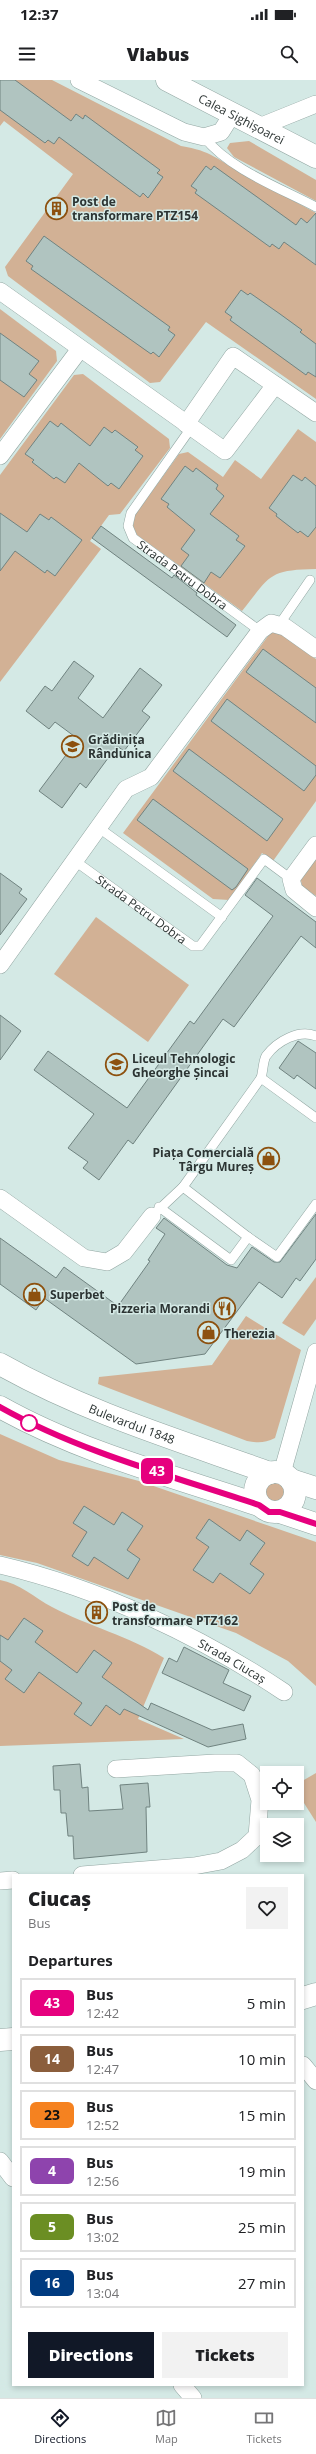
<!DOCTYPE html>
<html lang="en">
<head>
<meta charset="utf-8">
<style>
	body { margin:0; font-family:"Open Sans",sans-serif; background:#f2f2f2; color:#202124; height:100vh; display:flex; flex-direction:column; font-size:15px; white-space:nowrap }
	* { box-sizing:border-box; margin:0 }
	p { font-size:13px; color:#757577 }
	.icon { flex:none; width:22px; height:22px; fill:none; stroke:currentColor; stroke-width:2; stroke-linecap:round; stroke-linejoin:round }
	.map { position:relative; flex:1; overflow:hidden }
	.side { position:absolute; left:12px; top:1794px; width:292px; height:512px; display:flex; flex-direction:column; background:#fff; border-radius:0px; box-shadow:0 2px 6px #0003 }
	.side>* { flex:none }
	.badge { padding:0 8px; border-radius:6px; font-size:14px; line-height:26px }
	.controls { position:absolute; left:260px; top:1686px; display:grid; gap:8px }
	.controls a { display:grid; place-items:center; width:44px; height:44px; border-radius:0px; background:#fff; box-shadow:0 2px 6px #0003; font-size:20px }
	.map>.badge { position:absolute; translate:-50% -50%; box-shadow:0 0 0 2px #fff }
	h2 { padding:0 16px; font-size:15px; line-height:36px }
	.round { display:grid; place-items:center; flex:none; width:42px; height:42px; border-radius:0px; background:#f2f2f2 }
	.head { display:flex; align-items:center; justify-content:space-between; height:68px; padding:0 16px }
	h1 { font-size:19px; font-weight:800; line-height:30px }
	.cta { display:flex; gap:8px; margin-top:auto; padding:8px 16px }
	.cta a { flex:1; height:46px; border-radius:0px; background:#111827; color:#fff; font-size:16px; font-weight:800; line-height:46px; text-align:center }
	.cta a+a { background:#f2f2f2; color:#202124 }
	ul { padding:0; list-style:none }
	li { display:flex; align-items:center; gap:12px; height:50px; margin:0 8px 6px; padding:0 8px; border:2px solid #e0e0e0; border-radius:0px }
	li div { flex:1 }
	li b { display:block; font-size:15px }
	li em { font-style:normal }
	li .badge { min-width:44px; font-weight:700; text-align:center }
	.status { display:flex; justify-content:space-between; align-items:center; height:28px; padding:0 20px; background:#fff; direction:ltr }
	.status svg { height:11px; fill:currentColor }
	header { display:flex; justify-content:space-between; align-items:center; height:52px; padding:0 16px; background:#fff; font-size:18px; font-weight:800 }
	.tab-bar { display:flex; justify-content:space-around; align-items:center; height:56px; border-top:1px solid #e0e0e0; background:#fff; font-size:11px; color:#757577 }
	.tab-bar a { display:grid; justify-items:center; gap:2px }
	.tab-bar .selected { color:#111827 }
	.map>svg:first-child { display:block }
</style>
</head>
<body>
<div class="status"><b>12:37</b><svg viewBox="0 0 49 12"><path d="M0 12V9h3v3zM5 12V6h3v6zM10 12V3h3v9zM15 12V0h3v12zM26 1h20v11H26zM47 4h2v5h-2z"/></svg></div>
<header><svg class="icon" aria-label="menu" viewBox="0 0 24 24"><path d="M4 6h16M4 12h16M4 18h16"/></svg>Viabus<svg class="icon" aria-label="search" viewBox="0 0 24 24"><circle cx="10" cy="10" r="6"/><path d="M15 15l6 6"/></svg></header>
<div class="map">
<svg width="316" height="2318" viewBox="0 0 316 2318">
	<rect width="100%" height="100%" fill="#d4e9e5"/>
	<g fill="#d2b195">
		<path d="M0 0H52L181 66C212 71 216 79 242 93 267 106 291 120 316 133V319L206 242 160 302 150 303 8 196 5 187 73 94 4 41 0 46Z"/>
		<path d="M249 61 316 100V121L234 77 227 68 230 63Z"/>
		<path d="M0 229 56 271 57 281 0 359Z"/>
		<path d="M83 294 169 359 170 368 120 434 109 435 90 461 101 469 0 602V395L74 295Z"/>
		<path d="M298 349 316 362V489C268 490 271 495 242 531L137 455 133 446 135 435 179 374 188 372 223 397 235 380 261 399Z"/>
		<path d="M277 551 316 579V721L273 781 262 773 229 820 213 819 123 753 271 552Z"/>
		<path d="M316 773V816L302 806 300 795Z"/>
		<path d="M96 837 189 905 148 962 54 894Z"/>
		<path d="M316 1197V1239L304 1256 282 1243Z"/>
		<path d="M246 1236 301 1270 275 1358C265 1363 258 1363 247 1361L98 1304 99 1297 212 1285Z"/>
		<path d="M0 1354 59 1380 139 1401 316 1462V1606L288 1581 236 1553 37 1483 0 1475Z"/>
		<circle cx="275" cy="1412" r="11"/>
		<path d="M0 1500C19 1503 35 1518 52 1527 88 1546 129 1556 164 1578L138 1639 184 1659 0 1666Z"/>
		<path d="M316 1693V1742L297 1712V1704Z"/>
	</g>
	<g fill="#b0c4c0" stroke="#708380">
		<path d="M0 0H15L71 41 76 34 83 39 85 35 160 90 157 93 163 97 148 118 143 113 140 117 59 57 54 64 48 60 45 63 0 30Z"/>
		<path d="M206 86 211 90 214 86 296 145 301 138 307 143 316 133V185L284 162 279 169 272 164 270 167 195 113 197 110 191 106Z"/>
		<path d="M44 156 170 247 168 250 175 255 159 277 153 272 151 274 31 189 33 186 26 181Z"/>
		<path d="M241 210 248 215 250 213 280 234 302 250 300 252 316 264V297L308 292 306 295 230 240 232 237 225 232Z"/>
		<path d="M0 253 39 281 29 294 37 300 24 317 0 300Z"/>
		<path d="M50 341 58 347 61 343 90 366 104 347 112 353 115 350 138 367 135 370 143 376 119 409 111 403 108 406 79 383 65 403 56 397 54 399 32 382 34 380 25 374Z"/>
		<path d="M185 386 193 392 196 388 218 405 216 409 224 416 210 434 239 456 236 460 245 466 220 498 211 492 204 503 181 486 189 475 181 469 195 450 167 427 169 424 161 419Z"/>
		<path d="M293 395 302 401 305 397 316 406V447L308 457 300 451 298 453 276 436 277 434 269 428Z"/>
		<path d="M0 433 27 452 40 434 49 440 51 437 82 460 55 496 47 490 45 493 15 471 0 491Z"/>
		<path d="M101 446 172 498 174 495 197 513 196 515 236 545 227 557 92 458Z"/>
		<path d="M263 569 316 608V643L246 592Z"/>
		<path d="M74 581 94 596 78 618 103 638 140 588 162 605 142 631 150 637 124 671 117 666 86 708 80 703 62 728 39 711 78 659 55 642 49 649 26 631 45 606 52 611Z"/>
		<path d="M227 619 316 686V695L304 711 211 641Z"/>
		<path d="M189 669 283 739 267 761 173 691Z"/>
		<path d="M153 719 248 789 236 807 232 810 137 740Z"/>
		<path d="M0 793 22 809 19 813 27 819 0 855Z"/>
		<path d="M257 798 316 842V868L301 856 234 947 223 939 133 1064 128 1060 99 1100 83 1088 88 1082 68 1068 94 1034 34 990 48 971 127 1028 190 941 194 944 273 836 245 815Z"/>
		<path d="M0 935 21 951 0 980Z"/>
		<path d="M298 961 316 973V1009L297 995 294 999 279 988Z"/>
		<path d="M316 1134V1179L300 1201 296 1198 282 1218 259 1202 205 1274 136 1284 44 1218 36 1230 0 1204V1158L56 1198 64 1187 118 1226 150 1181 148 1180 165 1154 156 1148 164 1138 227 1185 237 1188 252 1167 274 1182H280Z"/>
		<path d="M84 1426 114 1445 122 1432 143 1446 127 1470 140 1479 128 1499 94 1477 88 1486 72 1476 87 1452 73 1443Z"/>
		<path d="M209 1439 240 1461 247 1450 265 1463 250 1484 264 1494 250 1514 220 1493 213 1503 193 1490 209 1467 196 1458Z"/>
		<path d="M24 1538 43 1551 35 1562 77 1593 94 1570 112 1583 102 1597 148 1630 151 1623 212 1650 243 1644 246 1659 208 1667 124 1629 120 1635 106 1625 91 1646 74 1634 82 1623 39 1592 24 1613 5 1599 12 1590 0 1581V1555L8 1560Z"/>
		<path d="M184 1567 229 1590 223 1603 251 1616 244 1631 162 1593 169 1578 177 1582Z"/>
		<path d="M80 1684 82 1708 88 1707 89 1731 123 1729 120 1705 148 1703 150 1727H146L147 1772 74 1779 73 1756H68L66 1733H61L60 1710H54L53 1686Z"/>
	</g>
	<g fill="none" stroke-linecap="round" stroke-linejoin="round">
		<defs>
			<g id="service">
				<path d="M204 57C229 89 280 108 316 127"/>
				<path id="s1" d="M191 348 131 433 128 446 133 458 260 551"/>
				<path d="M279 545 310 500"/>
				<path d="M99 748 222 837"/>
				<path id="s2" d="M75 781 193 866H200L264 779 291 799"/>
				<path d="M261 998 316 1038"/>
				<path d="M183 1107 248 1157"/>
				<path d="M159 1127 231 1180 248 1157 277 1177 316 1124"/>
				<path d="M152 1136 183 1107 261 998C263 992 263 981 266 976 277 961 299 949 316 956"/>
			</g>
			<g id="minor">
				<path d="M79 0 184 52 204 57 221 52 233 33"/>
				<path d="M259 47 316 24"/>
				<path d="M0 211 225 371 275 305"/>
				<path d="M186 344 233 276 316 333"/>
				<path d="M0 376 80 269"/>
				<path d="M316 765 291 799 294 810 316 828"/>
				<path d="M0 885 126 709 151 697 260 551 271 543 285 547 316 569"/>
				<path d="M0 1118 84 1178 107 1182 124 1172 152 1136"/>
				<path d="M282 1393 316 1272"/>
				<path id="s3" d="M0 1485C99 1508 200 1556 284 1612"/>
				<path d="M82 1795 194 1786 221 1781 242 1770 257 1756 260 1720 252 1695 237 1683H215L116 1689"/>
				<path d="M0 1801 13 1800"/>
				<path d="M303 1985 316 2001"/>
				<path d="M0 2081 13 2098"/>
				<path d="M182 2305 193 2318"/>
			</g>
			<g id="tertiary">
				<path id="s4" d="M0 1284C85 1332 178 1360 270 1393"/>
				<path d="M0 1327C80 1372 172 1396 259 1425"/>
				<circle cx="275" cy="1412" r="20"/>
				<path d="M291 1400 316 1408"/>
				<path d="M280 1432 316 1444"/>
			</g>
			<g id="secondary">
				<path id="s5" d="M167 0 316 77"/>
				<path d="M303 1918 316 1914"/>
				<path d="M0 1960 13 1959"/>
			</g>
		</defs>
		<use href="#service" stroke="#92a6a2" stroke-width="10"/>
		<use href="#minor" stroke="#92a6a2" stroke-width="18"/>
		<use href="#tertiary" stroke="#92a6a2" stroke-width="23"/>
		<use href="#secondary" stroke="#92a6a2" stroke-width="23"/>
		<use href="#service" stroke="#fff" stroke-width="9"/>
		<use href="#minor" stroke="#fff" stroke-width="17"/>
		<use href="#tertiary" stroke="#fff" stroke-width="22"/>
		<use href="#secondary" stroke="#fff" stroke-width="22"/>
	</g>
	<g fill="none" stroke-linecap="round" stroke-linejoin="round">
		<defs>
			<path id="line" d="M0 1327C80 1372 172 1396 259 1425L269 1432H280L316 1444"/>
		</defs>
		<use href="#line" stroke="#fff" stroke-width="9"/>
		<use href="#line" stroke="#e6007e" stroke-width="6"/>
	</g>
	<defs>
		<symbol id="building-ring" viewBox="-11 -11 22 22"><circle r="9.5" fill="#d4e9e5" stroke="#8d510f" stroke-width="1.5"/><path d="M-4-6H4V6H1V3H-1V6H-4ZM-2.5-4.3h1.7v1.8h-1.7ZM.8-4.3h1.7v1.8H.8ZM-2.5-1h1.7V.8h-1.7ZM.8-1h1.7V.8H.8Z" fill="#8d510f"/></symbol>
		<symbol id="school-ring" viewBox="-11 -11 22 22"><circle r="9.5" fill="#d4e9e5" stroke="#8d510f" stroke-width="1.5"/><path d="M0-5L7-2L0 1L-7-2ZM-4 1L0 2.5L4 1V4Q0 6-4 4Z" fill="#8d510f"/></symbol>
		<symbol id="shop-ring" viewBox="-11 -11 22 22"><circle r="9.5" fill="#d4e9e5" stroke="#8d510f" stroke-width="1.5"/><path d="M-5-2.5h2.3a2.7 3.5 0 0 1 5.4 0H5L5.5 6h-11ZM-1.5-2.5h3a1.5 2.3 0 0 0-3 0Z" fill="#8d510f"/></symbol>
		<symbol id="restaurant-ring" viewBox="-11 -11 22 22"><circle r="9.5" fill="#d4e9e5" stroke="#8d510f" stroke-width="1.5"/><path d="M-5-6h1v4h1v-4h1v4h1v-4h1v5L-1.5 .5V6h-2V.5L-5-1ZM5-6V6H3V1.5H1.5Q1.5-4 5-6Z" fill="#8d510f"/></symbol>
	</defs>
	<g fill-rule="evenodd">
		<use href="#building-ring" x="44" y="116" width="25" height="25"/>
		<use href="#school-ring" x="60" y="654" width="25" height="25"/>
		<use href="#school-ring" x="104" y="972" width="25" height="25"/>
		<use href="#shop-ring" x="256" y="1066" width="25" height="25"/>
		<use href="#shop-ring" x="22" y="1202" width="25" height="25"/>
		<use href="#restaurant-ring" x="212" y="1216" width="25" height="25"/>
		<use href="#shop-ring" x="196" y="1240" width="25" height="25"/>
		<use href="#building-ring" x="84" y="1520" width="25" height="25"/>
	</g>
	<circle fill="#fff" stroke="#e6007e" stroke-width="2" cx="29" cy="1343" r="8"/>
	<g text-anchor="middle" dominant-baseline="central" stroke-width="3" stroke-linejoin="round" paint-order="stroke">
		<g font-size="12" fill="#2c3433" stroke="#d4e9e5">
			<text stroke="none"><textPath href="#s5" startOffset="84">Calea Sighișoarei</textPath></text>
			<text stroke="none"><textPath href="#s1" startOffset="192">Strada Petru Dobra</textPath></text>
			<text stroke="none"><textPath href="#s2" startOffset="82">Strada Petru Dobra</textPath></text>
			<text stroke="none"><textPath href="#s4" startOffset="145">Bulevardul 1848</textPath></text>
			<text stroke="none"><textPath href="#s3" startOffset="252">Strada Ciucaș</textPath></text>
		</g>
		<g font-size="12" font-weight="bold" fill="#2c3433" stroke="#d4e9e5" text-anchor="start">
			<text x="72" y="121">Post de<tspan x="72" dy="14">transformare PTZ154</tspan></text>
			<text x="88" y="659">Grădinița<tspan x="88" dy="14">Rândunica</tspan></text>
			<text x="132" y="978">Liceul Tehnologic<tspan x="132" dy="14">Gheorghe Șincai</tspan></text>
			<text x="254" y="1072" text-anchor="end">Piața Comercială<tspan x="254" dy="14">Târgu Mureș</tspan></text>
			<text x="50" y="1214">Superbet</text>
			<text x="210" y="1228" text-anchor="end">Pizzeria Morandi</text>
			<text x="224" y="1253">Therezia</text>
			<text x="112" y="1526">Post de<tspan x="112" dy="14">transformare PTZ162</tspan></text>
		</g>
	</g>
</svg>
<div class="controls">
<a><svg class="icon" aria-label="locate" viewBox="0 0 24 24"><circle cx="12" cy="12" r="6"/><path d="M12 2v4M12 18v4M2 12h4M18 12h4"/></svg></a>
<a><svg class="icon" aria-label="layers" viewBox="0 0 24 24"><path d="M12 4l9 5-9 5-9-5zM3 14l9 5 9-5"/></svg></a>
</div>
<b class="badge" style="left:157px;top:1391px;background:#e6007e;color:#fff">43</b>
<section class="side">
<div class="head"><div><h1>Ciucaș</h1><p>Bus</p></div><a class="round"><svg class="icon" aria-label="heart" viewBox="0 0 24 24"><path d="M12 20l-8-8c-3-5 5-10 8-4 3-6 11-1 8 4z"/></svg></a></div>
<h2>Departures</h2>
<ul>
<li><span class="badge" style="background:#e6007e;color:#fff">43</span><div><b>Bus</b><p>12:42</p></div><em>5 min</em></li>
<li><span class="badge" style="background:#8b5e3c;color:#fff">14</span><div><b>Bus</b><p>12:47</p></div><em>10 min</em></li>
<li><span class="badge" style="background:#f58220;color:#111">23</span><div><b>Bus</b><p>12:52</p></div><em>15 min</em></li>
<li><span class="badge" style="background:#8e44ad;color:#fff">4</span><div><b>Bus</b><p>12:56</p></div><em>19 min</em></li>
<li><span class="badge" style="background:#6b8e23;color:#fff">5</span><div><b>Bus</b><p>13:02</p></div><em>25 min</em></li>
<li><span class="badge" style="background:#003b80;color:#fff">16</span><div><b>Bus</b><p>13:04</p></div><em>27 min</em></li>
</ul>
<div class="cta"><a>Directions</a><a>Tickets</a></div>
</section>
</div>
<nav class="tab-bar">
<a class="selected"><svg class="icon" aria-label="directions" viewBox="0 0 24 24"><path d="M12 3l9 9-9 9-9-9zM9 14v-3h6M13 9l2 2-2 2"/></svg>Directions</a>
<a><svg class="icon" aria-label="map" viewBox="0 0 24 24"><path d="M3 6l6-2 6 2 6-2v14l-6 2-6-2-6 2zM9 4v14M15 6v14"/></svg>Map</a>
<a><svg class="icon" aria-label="tickets" viewBox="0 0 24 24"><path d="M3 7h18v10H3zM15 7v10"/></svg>Tickets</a>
</nav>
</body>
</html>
